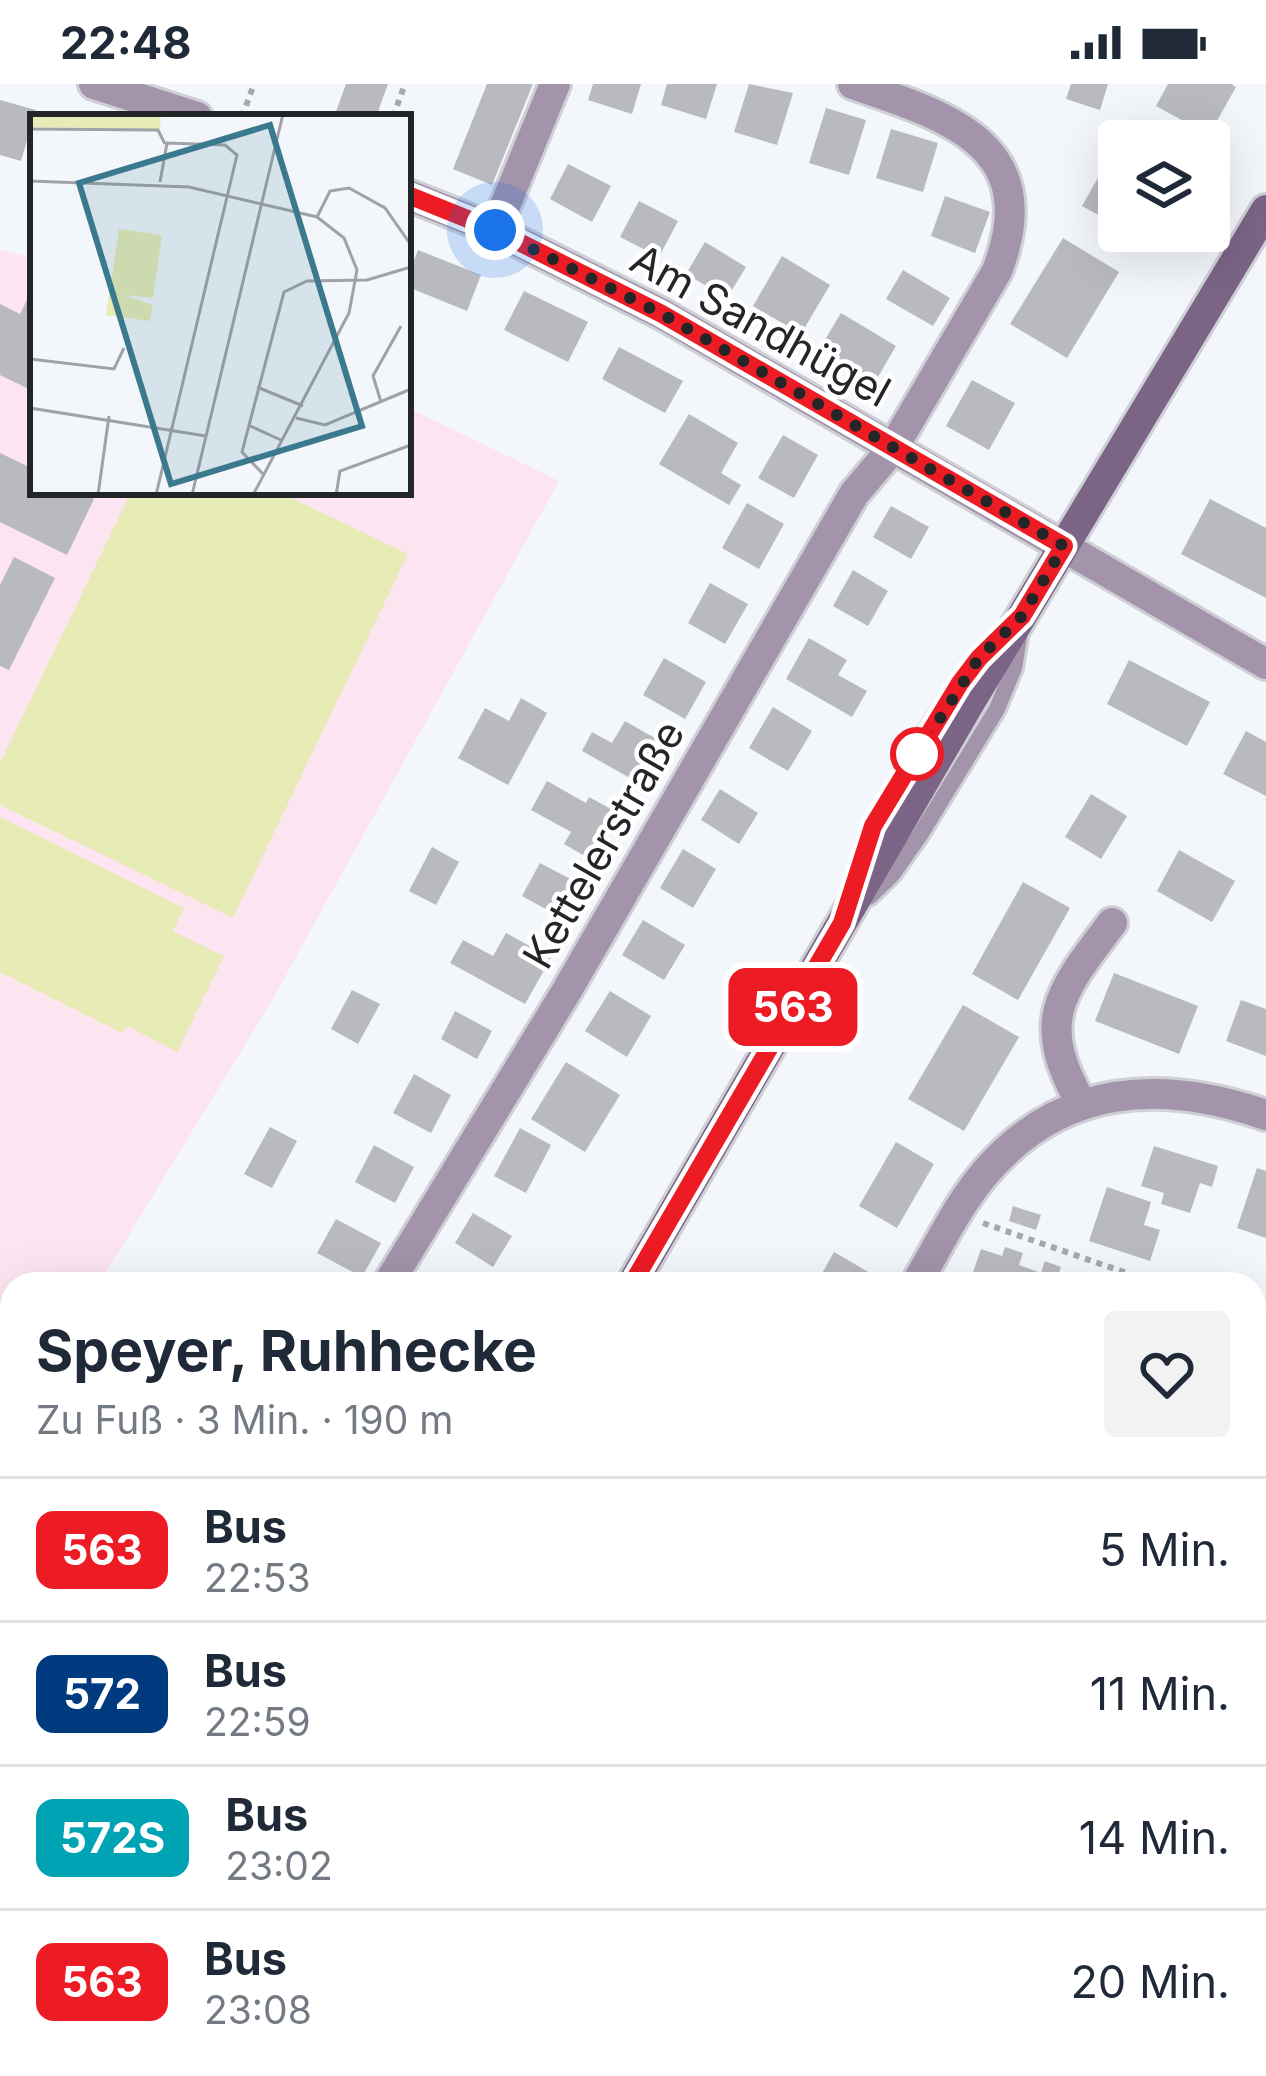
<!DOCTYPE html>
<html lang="de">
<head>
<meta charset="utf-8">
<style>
	body { margin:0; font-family:Inter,sans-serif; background:#f2f2f3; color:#1f2937; height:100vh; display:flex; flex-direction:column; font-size:45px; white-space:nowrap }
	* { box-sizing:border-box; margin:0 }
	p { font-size:39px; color:#747a83 }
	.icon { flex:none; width:66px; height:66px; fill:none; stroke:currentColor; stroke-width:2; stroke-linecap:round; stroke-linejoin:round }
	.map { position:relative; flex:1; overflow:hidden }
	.details { position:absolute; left:0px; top:1188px; width:1266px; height:804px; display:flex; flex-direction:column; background:#fff; border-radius:36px 36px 0 0; box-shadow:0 12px 48px #0002 }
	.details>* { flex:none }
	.badge { padding:0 24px; border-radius:18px; font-size:42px; line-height:78px }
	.controls { position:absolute; left:1098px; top:36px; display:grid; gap:24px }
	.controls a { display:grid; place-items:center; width:132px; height:132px; border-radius:12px; background:#fff; box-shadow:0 12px 48px #0002; font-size:60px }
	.you { position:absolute; width:60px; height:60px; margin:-30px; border:9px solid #fff; border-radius:50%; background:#1a73e8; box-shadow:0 0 0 18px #1a73e833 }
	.map>.badge { position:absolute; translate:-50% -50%; box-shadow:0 0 0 6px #fff }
	.round { display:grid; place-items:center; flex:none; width:126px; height:126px; border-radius:12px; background:#f2f2f3 }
	.summary { display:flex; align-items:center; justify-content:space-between; height:204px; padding:0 36px }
	h1 { font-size:57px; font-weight:700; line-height:90px }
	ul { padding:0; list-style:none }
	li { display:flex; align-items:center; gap:36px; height:144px; padding:0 36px; border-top:3px solid #e0e1e3 }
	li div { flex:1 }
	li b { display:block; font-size:45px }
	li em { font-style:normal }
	li .badge { min-width:132px; font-weight:700; text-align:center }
	.status { display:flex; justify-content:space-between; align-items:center; height:84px; padding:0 60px; background:#fff; direction:ltr }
	.status svg { height:33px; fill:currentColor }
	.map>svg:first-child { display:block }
</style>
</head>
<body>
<div class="status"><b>22:48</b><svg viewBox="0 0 49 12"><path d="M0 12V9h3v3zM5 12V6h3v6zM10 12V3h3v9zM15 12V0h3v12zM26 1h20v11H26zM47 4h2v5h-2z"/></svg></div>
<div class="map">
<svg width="1266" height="1992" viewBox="0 0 1266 1992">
	<rect width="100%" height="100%" fill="#f3f6fb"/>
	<path fill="#fce4f1" d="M0 165 33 174V408H408V324L559 397 271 918 99 1200H12V1291L0 1284Z"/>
	<g fill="#e7ecb7">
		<path d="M131 408H279L408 470 233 834 0 721V679Z"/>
		<path d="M0 733 184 824 173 847 224 872 177 968 127 942 122 949 0 888Z"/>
	</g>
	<g fill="#b8babf">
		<path d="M346 0H388L376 33H334Z"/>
		<path d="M487 0H533L492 101 453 85Z"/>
		<path d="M593 0H641L632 30 588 16Z"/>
		<path d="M667 0H717L706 35 661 21Z"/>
		<path d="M749 0 793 9 777 61 734 48Z"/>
		<path d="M1071 0H1108L1100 26 1066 15Z"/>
		<path d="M1168 0H1231L1236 3 1209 51 1156 22Z"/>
		<path d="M0 16 36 26 21 77 0 71Z"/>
		<path d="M826 24 866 36 849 91 809 79Z"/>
		<path d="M891 45 938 59 923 108 876 94Z"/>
		<path d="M1112 69 1119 73V142L1082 122Z"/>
		<path d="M568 80 611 102 592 138 550 115Z"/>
		<path d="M945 112 990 128 975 169 931 152Z"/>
		<path d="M639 117 678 137 659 173 620 153Z"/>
		<path d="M1063 154 1119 188 1067 274 1010 240Z"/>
		<path d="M705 158 746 183 727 214 686 190Z"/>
		<path d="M418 166 481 191 467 227 408 203V192Z"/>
		<path d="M782 172 830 201 801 250 753 222Z"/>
		<path d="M903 186 950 214 933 242 886 215Z"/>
		<path d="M33 204V307L0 291V220L20 230Z"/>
		<path d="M524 207 588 238 568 278 504 246Z"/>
		<path d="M841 229 896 262 875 298 820 264Z"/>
		<path d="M619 263 683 297 665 329 602 295Z"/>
		<path d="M972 296 1015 319 989 366 946 342Z"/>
		<path d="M689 330 738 359 721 389 741 401 729 421 659 380Z"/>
		<path d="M783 351 818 371 794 414 758 394Z"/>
		<path d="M0 369 33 385V408H80L94 415 67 471 0 438Z"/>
		<path d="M1210 415 1266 444V514L1181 470Z"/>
		<path d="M747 419 784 440 759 485 722 464Z"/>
		<path d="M891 422 929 443 911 475 873 453Z"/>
		<path d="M14 473 55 494 9 586 0 582V501Z"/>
		<path d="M853 486 888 507 868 542 833 522Z"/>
		<path d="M710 499 748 520 725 560 688 539Z"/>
		<path d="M809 554 847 576 838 591 867 607 852 633 786 595Z"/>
		<path d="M664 574 706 598 685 635 643 611Z"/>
		<path d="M1129 576 1210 618 1187 662 1107 620Z"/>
		<path d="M521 614 547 629 508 701 458 674 485 624 509 637Z"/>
		<path d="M773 623 812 647 788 687 749 664Z"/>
		<path d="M625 637 660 657 637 698 582 667 592 648 612 659Z"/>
		<path d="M1246 647 1266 658V712L1223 690Z"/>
		<path d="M547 697 586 719 589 713 620 730 593 777 564 760 571 748 531 726Z"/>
		<path d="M720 705 758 729 739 760 701 736Z"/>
		<path d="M1091 710 1127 732 1101 775 1065 753Z"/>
		<path d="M432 763 459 778 436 821 409 807Z"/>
		<path d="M683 765 716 785 693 824 660 804Z"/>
		<path d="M1179 766 1235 797 1212 838 1157 807Z"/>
		<path d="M540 779 580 800 562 834 522 812Z"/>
		<path d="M1023 798 1070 824 1018 916 972 890Z"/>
		<path d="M643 836 685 861 664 896 622 871Z"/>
		<path d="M506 849 551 874 525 920 450 879 463 856 493 872Z"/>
		<path d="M1114 889 1198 922 1179 970 1095 937Z"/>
		<path d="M352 906 380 920 358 960 331 945Z"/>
		<path d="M610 907 651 932 627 973 585 947Z"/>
		<path d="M1241 916 1266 925V972L1226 957Z"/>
		<path d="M963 921 1019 953 964 1047 908 1015Z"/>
		<path d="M455 927 492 947 477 975 441 955Z"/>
		<path d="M566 978 620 1011 585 1068 531 1035Z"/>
		<path d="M414 990 451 1011 431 1049 393 1029Z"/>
		<path d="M270 1043 297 1057 272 1104 244 1090Z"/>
		<path d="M520 1044 551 1061 526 1109 494 1092Z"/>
		<path d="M896 1058 934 1080 897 1144 859 1122Z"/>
		<path d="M374 1061 414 1083 395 1119 355 1098Z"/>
		<path d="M1154 1062 1218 1082 1212 1103 1200 1099 1190 1129 1161 1120 1164 1109 1141 1102Z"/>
		<path d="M1257 1084 1266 1087V1154L1237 1144Z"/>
		<path d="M1107 1103 1151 1118 1144 1141 1160 1146 1150 1177 1089 1157Z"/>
		<path d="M1013 1122 1041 1131 1036 1146 1009 1137Z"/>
		<path d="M473 1129 512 1152 493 1183 455 1159Z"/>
		<path d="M336 1135 381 1159 362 1193 317 1169Z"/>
		<path d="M1005 1163 1023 1169 1019 1181 1041 1189 1045 1177 1061 1183 1057 1196 1067 1200H969L981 1165 1002 1172Z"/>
		<path d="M834 1168 877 1193 872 1200H816Z"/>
		<path d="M1254 1254 1266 1258V1319L1254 1315Z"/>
		<path d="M12 1465V1542L0 1536V1487Z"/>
		<path d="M1254 1552 1266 1563V1591L1254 1604Z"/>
		<path d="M0 1635 12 1641V1686L0 1680Z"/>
		<path d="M1266 1810V1861L1254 1862V1811Z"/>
		<path d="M12 1885V1919L0 1912Z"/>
		<path d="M0 1933 12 1939V1973L2 1992Z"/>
		<path d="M1266 1947V1992H1249L1248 1980H1254V1948Z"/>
		<path d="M326 1980H376L385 1985 382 1992H319Z"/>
		<path d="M555 1980H648L651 1983 643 1992H567Z"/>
		<path d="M792 1980H869L857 1992 845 1981 835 1992H779Z"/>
		<path d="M991 1980H1054V1992H990Z"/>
		<path d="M1084 1980H1140L1141 1992H1085Z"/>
		<path d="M1162 1980H1222L1223 1992H1163Z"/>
	</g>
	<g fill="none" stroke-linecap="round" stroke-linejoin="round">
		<defs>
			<g id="lane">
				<path d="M852 803C870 736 944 606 995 558"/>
				<path d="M869 813 892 791 920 751 997 625 1014 584 1020 547"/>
			</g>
			<g id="street">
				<path d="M94 0 197 33"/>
				<path d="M408 111 495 146 662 230 1266 580"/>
				<path d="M495 146 555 0"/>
				<path d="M1081 1019C1034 936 1060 908 1112 839"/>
				<path d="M388 1200 566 908 854 410 893 364 997 187C1045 62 950 33 853 0"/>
				<path d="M916 1200C938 1163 957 1122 985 1089 1062 999 1161 995 1266 1031"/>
				<path d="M1254 1455 1266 1442"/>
				<path d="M0 1594 12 1600"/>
				<path d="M0 1831 12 1809"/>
				<path d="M1254 1899 1266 1897"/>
				<path d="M492 1980 496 1992"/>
				<path d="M704 1992 715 1980"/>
			</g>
			<g id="secondary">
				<path d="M632 1200 969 620 1266 126"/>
				<path d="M168 1992 175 1980"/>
			</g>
		</defs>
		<use href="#lane" stroke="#ced0d5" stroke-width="22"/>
		<use href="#street" stroke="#ced0d5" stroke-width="36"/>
		<use href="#secondary" stroke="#ced0d5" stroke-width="36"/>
		<g stroke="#a6a9ac" stroke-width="6" stroke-dasharray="6 6" stroke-linecap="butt">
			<path d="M242 33 254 0"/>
			<path d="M393 33 405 0"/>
			<path d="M983 1139 1158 1200"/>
			<path d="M1254 1233 1266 1237"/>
			<path d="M1254 1386 1266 1390"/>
		</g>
		<use href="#lane" stroke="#a393ab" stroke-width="16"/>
		<use href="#street" stroke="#a393ab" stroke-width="30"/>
		<use href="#secondary" stroke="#7b6486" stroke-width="30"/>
	</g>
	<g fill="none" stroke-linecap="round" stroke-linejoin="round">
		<defs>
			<path id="line" d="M408 111 495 146 662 230 1064 462 1022 532 979 574 960 599 873 742 842 839 632 1200"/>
		</defs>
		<use href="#line" stroke="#fff" stroke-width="27"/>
		<use href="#line" stroke="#ec1b24" stroke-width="18"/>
		<path stroke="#242527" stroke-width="12" stroke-dasharray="0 21.6" d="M495 146 662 230 1064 462 1022 532 979 574 917 670"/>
	</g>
	<circle fill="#fff" stroke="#ec1b24" stroke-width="6" cx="917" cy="670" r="24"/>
	<g text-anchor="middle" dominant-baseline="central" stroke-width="9" stroke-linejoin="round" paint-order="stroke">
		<g font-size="42" fill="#242527" stroke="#fff">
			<text transform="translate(761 241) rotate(29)">Am Sandhügel</text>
			<text transform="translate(603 760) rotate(-60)">Kettelerstraße</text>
		</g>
	</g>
	<g transform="translate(30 30)">
		<rect width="381" height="381" fill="#f3f6fb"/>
		<path d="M0 0H131L130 15 0 13ZM89 115 132 121 123 184 93 181 123 191 120 207 76 201Z" fill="#e7ecb7"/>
		<path fill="none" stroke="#a0a2a6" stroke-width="3" d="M0 15 128 16 135 30M0 67 159 73 287 103 314 124 327 156 319 199 223 381M287 103 300 77 319 74 355 94 381 131M0 245 84 255 94 234M227 273 273 292M351 288 343 262 371 212M0 294 176 322M266 304 295 311 381 275M218 311 253 327M234 361 212 338 254 178 277 167 337 166 381 153M68 381 79 302M126 381 207 41 195 31 137 29 130 68M162 381 253 0M306 381 310 357 381 331"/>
		<path fill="#3b798f" fill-opacity="0.15" stroke="#3b798f" stroke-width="6" d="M240 11 332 312 141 370 49 69Z"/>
		<rect width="381" height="381" fill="none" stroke="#242527" stroke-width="6"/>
	</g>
</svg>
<div class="controls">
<a><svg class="icon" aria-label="layers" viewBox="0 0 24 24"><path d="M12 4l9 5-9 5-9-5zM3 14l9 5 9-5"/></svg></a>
</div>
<div class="you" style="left:495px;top:146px"></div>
<b class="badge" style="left:793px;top:923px;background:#ec1b24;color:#fff">563</b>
<section class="details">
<div class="summary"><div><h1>Speyer, Ruhhecke</h1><p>Zu Fuß · 3 Min. · 190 m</p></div><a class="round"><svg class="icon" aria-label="heart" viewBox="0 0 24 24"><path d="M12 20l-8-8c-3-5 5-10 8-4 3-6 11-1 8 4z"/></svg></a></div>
<ul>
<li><span class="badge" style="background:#ec1b24;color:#fff">563</span><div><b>Bus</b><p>22:53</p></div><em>5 Min.</em></li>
<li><span class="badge" style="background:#003b80;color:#fff">572</span><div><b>Bus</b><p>22:59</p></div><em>11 Min.</em></li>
<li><span class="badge" style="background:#00a3b4;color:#fff">572S</span><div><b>Bus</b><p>23:02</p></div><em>14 Min.</em></li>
<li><span class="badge" style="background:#ec1b24;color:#fff">563</span><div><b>Bus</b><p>23:08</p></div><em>20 Min.</em></li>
</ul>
</section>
</div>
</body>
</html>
